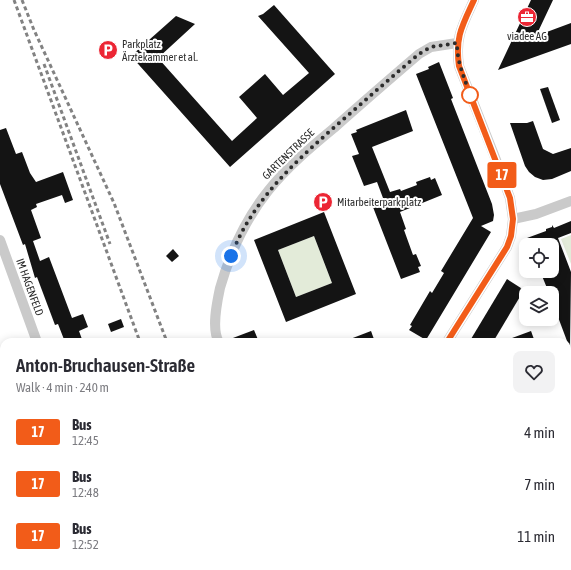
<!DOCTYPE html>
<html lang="en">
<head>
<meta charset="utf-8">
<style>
	body { margin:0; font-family:"Asap Condensed",sans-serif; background:#f2f2f3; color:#2b2b33; height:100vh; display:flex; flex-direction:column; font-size:15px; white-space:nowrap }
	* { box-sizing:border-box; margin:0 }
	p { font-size:13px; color:#7c7c81 }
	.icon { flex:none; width:22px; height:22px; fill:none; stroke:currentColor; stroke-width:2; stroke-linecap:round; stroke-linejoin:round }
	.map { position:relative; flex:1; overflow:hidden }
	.drawer { position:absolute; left:0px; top:338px; width:571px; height:232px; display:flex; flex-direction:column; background:#fff; border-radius:12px 12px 0 0; box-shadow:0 2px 10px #0003 }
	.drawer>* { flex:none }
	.badge { padding:0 8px; border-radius:3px; font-size:14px; line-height:26px }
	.fabs { position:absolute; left:519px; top:238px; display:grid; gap:8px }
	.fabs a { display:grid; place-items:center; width:40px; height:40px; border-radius:8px; background:#fff; box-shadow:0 2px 10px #0003; font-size:20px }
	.you { position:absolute; width:20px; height:20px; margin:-10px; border:3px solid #fff; border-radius:50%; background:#1a73e8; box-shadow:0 0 0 6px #1a73e833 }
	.map>.badge { position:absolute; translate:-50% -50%; box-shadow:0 0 0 2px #fff }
	.round { display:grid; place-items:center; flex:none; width:42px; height:42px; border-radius:8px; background:#f2f2f3 }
	.head { display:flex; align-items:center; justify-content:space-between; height:68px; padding:0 16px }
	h1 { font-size:19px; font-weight:600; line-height:30px }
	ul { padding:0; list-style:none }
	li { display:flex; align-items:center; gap:12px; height:52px; padding:0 16px }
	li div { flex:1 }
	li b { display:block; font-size:15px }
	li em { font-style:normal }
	li .badge { min-width:44px; font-weight:700; text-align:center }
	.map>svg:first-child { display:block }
</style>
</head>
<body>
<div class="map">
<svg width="571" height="570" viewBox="0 0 571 570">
	<rect width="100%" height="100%" fill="#fff"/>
	<g fill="#e3ebd9">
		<path d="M571 235V264L561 239Z"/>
		<path d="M314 236 332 283 296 297 278 250Z"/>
	</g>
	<g fill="#141414" fill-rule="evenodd">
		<path d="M531 0H553L536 36 571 23V44L498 70Z"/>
		<path d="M274 5 335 74 230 167 131 56 176 16 195 24 158 58 232 141 257 118 239 97 265 74 283 95 309 73 258 16 263 14Z"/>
		<path d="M439 62 453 98 451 99 492 204 494 215 493 221 481 226 491 232 426 340 409 330 412 326 410 325 430 291 432 293 444 273 441 271 473 218 416 74 429 69 428 67Z"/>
		<path d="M548 87 560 120 552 123 540 89Z"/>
		<path d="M406 110 413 131 372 147 390 192 400 189 401 191 417 185 416 182 430 177 431 180 435 178 442 195 400 212 406 229 404 230 413 255 416 254 421 266 418 267 420 272 401 279 371 202 383 198 377 182 364 186 352 156 359 154 351 134 357 132 356 130Z"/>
		<path d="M533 121 543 149 553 154 571 148V171L552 179 543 180 535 177 529 172 525 166 510 123H527Z"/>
		<path d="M6 128 16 154 22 152 30 173 36 182 63 172 73 200 65 203 62 195 36 204 37 207 31 210 41 238 33 241 40 261 49 257 72 318 83 314 88 327 79 331 83 342H65L58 324 55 325 37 277 35 278 25 244 23 245 0 184V130Z"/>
		<path d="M324 212 356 294 286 322 254 240ZM314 236 332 283 296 297 278 250Z"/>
		<path d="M571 221V233L558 238 571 272 570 349 552 301V293H549L540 271H552V245H530L527 238 546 231V229L552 227V225L554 228Z"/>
		<path d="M173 249 179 256 172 262 166 256Z"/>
		<path d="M507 279 524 290 493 342H476L471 339Z"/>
		<path d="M121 319 124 327 111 332 108 324Z"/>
		<path d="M254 330 259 342H226L225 341Z"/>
		<path d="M371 331 375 342H345V341Z"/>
		<path d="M531 331 535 342H504V341Z"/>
	</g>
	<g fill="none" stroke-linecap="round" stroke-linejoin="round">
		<g stroke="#cacaca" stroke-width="10">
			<path d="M513 219 536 214 571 201"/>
			<path d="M0 240 37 342"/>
			<path d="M219 342C211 330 217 302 220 288 230 253 245 220 268 191 287 167 311 147 334 128 362 103 391 78 419 54L431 47 457 43"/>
			<path d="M447 342 507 247 511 236 513 219 510 198 496 160 459 66C455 37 462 26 474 0"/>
			<path d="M120 566 122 570"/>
			<path d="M480 566 481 570"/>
		</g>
		<g stroke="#828282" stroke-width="3" stroke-dasharray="4 3" stroke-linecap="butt">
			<path d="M14 0 140 342"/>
			<path d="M22 0 34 30 114 203 167 342"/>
			<path d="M44 64 110 244"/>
			<path d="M222 566 224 570"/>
			<path d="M247 566 248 570"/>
		</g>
	</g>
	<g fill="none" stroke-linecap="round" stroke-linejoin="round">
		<defs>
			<path id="line" d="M447 342 507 247 511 236 513 219 510 198 459 66C455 37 462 26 474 0"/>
		</defs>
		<use href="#line" stroke="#fff" stroke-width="9"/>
		<use href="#line" stroke="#f25c19" stroke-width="6"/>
		<path stroke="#2d2d2d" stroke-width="4" stroke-dasharray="0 7.2" d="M231 256C253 198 299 158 345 118 370 96 394 75 419 54L431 47 457 43C457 63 464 76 470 95"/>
	</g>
	<defs>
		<symbol id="office-disc" viewBox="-11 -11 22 22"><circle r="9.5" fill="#ec2634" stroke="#fff"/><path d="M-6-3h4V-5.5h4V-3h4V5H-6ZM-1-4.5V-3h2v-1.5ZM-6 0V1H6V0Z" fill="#fff"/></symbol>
		<symbol id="parking-disc" viewBox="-11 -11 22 22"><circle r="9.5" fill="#ec2634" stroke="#fff"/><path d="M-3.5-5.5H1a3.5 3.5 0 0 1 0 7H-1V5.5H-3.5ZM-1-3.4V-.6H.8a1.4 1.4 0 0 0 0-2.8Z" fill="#fff"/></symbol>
	</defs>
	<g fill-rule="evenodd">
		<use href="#office-disc" x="516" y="6" width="22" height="22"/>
		<use href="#parking-disc" x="97" y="39" width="22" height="22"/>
		<use href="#parking-disc" x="312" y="191" width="22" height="22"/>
	</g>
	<circle fill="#fff" stroke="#f25c19" stroke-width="2" cx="470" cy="95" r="8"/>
	<g text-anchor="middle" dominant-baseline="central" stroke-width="4" stroke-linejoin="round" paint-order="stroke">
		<g font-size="11" fill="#2d2d2d" stroke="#fff" text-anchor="start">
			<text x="527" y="36" text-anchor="middle">viadee AG</text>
			<text x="122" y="44">Parkplatz<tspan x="122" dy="13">Ärztekammer et al.</tspan></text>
			<text x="337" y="202">Mitarbeiterparkplatz</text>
		</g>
		<g font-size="11" fill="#2d2d2d" stroke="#fff">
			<text transform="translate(288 154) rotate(-44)">GARTENSTRASSE</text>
			<text transform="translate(30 287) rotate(70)">IM HAGENFELD</text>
		</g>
	</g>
</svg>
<div class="fabs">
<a><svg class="icon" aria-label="locate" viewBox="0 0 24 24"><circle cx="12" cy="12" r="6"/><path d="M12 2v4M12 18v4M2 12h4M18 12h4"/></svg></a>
<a><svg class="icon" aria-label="layers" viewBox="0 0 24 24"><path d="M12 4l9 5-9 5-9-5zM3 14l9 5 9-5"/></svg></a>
</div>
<div class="you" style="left:231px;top:256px"></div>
<b class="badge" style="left:502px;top:175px;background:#f25c19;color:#fff">17</b>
<section class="drawer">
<div class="head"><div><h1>Anton-Bruchausen-Straße</h1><p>Walk · 4 min · 240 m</p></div><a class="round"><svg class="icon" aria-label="heart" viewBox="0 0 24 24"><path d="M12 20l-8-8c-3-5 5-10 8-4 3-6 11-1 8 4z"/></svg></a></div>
<ul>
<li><span class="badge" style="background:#f25c19;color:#fff">17</span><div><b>Bus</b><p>12:45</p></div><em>4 min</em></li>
<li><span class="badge" style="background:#f25c19;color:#fff">17</span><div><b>Bus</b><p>12:48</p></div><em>7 min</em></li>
<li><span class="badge" style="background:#f25c19;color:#fff">17</span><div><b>Bus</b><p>12:52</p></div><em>11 min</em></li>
</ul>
</section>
</div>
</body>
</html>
